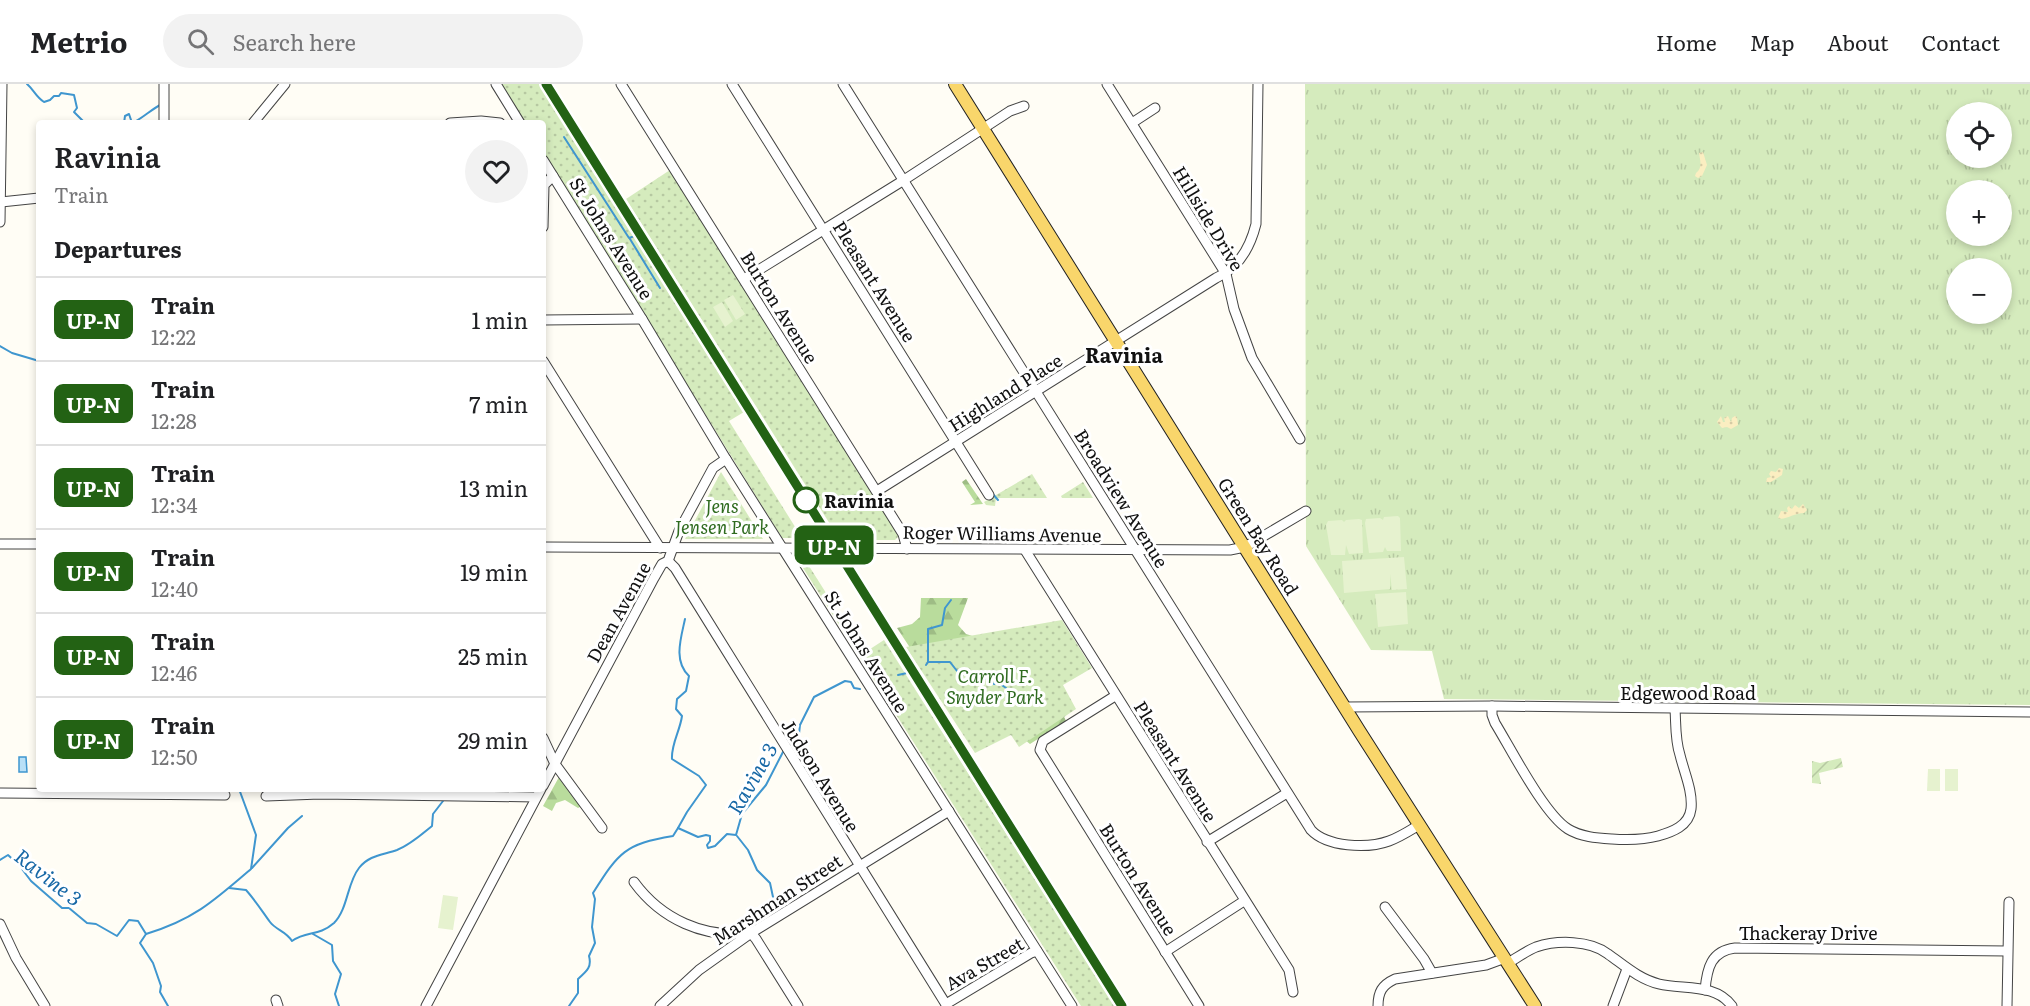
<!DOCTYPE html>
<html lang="en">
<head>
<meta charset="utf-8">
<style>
	body { margin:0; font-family:Literata,serif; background:#f2f2f2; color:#202124; height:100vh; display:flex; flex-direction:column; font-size:22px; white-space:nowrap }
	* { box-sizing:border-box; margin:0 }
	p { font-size:20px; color:#757577 }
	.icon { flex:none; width:33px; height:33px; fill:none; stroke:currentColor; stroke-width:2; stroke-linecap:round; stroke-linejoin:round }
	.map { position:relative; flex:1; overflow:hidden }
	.details { position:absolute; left:36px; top:36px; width:510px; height:672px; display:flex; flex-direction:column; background:#fff; border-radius:6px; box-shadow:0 3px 9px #0003 }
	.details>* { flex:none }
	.badge { padding:0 12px; border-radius:9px; font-size:21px; line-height:39px }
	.fabs { position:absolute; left:1946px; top:18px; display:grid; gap:12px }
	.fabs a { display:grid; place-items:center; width:66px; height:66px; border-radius:50%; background:#fff; box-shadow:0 3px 9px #0003; font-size:30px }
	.map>.badge { position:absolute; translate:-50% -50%; box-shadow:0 0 0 3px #fff }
	h2 { padding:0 18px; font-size:22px; line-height:54px }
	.round { display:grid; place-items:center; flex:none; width:63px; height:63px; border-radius:32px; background:#f2f2f2 }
	.head { display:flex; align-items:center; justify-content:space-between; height:102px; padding:0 18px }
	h1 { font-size:28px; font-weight:600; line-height:45px }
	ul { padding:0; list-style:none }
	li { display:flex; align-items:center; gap:18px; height:84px; padding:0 18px; border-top:2px solid #e0e0e0 }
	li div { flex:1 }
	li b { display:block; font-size:22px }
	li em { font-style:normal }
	li .badge { min-width:66px; font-weight:700; text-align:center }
	header { display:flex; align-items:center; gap:36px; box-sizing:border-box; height:84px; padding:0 30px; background:#fff; border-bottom:2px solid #e0e0e0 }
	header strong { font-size:28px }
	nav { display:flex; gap:33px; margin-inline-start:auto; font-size:21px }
	.search { width:420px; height:54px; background:#f2f2f2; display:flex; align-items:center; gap:15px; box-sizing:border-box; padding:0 21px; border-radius:33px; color:#757577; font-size:22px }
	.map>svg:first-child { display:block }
</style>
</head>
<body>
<header>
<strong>Metrio</strong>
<div class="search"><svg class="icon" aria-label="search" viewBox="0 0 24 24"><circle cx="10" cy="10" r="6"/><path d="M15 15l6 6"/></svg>Search here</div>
<nav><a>Home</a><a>Map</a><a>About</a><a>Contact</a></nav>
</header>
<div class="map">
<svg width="2030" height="922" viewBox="0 0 2030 922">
	<defs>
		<pattern id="grass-tufts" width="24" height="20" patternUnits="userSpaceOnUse" patternTransform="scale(1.5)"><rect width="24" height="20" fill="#d5ebbd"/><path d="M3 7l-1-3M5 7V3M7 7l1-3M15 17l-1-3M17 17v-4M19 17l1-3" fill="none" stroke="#b6c8a1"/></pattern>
		<pattern id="forest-firs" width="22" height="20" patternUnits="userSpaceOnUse" patternTransform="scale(1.5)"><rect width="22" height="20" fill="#b9dc9c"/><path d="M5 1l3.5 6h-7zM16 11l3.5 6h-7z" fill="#9ebc85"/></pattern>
		<pattern id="sand-dots" width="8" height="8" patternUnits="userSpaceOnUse" patternTransform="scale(1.5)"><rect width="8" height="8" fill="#fbeec1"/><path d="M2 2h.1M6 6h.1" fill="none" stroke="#d6cba5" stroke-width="1.8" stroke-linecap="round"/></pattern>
		<pattern id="park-dots" width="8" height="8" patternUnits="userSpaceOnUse" patternTransform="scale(1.5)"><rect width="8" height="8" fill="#d5ebbd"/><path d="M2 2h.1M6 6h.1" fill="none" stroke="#b6c8a1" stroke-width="1.8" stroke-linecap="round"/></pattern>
		<pattern id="garden-furrows" width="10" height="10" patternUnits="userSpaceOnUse" patternTransform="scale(1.5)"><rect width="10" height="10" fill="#d5ebbd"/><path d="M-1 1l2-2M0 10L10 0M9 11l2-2" fill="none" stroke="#b6c8a1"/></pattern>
	</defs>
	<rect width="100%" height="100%" fill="#fffdf5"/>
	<path fill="url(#grass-tufts)" fill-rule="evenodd" d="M1305 0H2030V621L1444 615 1432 567 1371 566 1306 462ZM1956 28H2001V74H1956ZM1956 106H2001V152H1956ZM1956 184H2001V230H1956Z"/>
	<g fill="url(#forest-firs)">
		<path d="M966 395 983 420 970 421 975 418 962 398Z"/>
		<path d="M921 514H968L958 541 966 550 995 559 1061 626 1066 637 1030 660 1015 648 930 594 897 544 912 540 920 533Z"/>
		<path d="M559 693 582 722 578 724 565 716 556 719 552 727 543 722Z"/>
	</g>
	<g fill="url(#sand-dots)">
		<path d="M1703 68 1707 81 1702 92 1698 94 1695 92 1696 89C1703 84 1700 76 1699 69Z"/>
		<path d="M1721 332 1723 338H1725L1724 334 1728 332 1731 338 1732 334 1735 332 1737 333 1738 341 1731 345 1727 343 1722 344 1717 338Z"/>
		<path d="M1779 384 1783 385 1782 391 1771 398H1766L1767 394 1771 393 1769 390 1771 387 1776 388Z"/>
		<path d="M1803 420 1807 426 1804 429C1794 429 1784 437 1778 434L1781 427 1788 428 1787 424 1789 422 1792 425 1795 421 1799 424Z"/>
	</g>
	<g fill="url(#park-dots)">
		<path d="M501 0H539L744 328 729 337 802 454H782L543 68V39H525Z"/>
		<path d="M670 86 899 452 895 456H840L626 115Z"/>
		<path d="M721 388 763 455H685Z"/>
		<path d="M1032 390 1047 414H996L995 422 986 421 984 418Z"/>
		<path d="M1083 398 1093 414H1062L1061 412Z"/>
		<path d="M809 482 864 569 884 556 1115 922H1081L803 484Z"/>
		<path d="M1062 536 1092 584 1063 601 1076 625 1019 663 1011 651 975 669 906 563Z"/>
	</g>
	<path fill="url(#garden-furrows)" d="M1841 674 1843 683 1819 689 1821 700 1812 699V677L1820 679Z"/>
	<g fill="#e6f2cf">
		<path d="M733 211 745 230 736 236 724 216Z"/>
		<path d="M722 218 733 237 725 243 713 223Z"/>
		<path d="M1398 432 1400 434 1401 467H1387L1385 463 1383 468 1369 469 1365 439 1366 435 1380 434 1383 436 1384 433Z"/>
		<path d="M1359 435 1362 436 1363 469 1349 470 1346 461 1345 471H1331L1326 441 1328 437 1342 436 1344 438 1346 436Z"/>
		<path d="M1404 473 1407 505 1392 506 1390 490V505L1344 509 1342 477Z"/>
		<path d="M1406 508 1408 540 1378 543 1375 510Z"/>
		<path d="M1928 685H1940V707H1927Z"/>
		<rect x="1945" y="685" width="13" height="22"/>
		<path d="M443 811 458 813 453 846 438 844Z"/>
	</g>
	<path fill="#b9e0f7" stroke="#3f96cf" stroke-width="1.5" d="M19 673H26L27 688H19Z"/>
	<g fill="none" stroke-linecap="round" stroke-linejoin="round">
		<g stroke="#3f96cf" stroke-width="2">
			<path d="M27 0C34 6 36 13 44 18L50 16 54 12H59L61 9 74 11 77 24 74 28 85 39"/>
			<path d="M124 39 125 32 129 30 132 39C139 37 152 25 160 21"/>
			<path d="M564 53 629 154 632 153"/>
			<path d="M630 155 660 204"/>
			<path d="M0 262 12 269 39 277"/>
			<path d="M992 409 998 416"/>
			<path d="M928 578H950L957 587C964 586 969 589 976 588L994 600 999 599 1006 604 1011 614"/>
			<path d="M926 581 928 578V545L942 541 945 524 951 516"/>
			<path d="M898 591 907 589"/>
			<path d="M787 661 788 658 796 655 799 650 800 641 814 613 845 597 851 598 854 604 860 605"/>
			<path d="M678 744 687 728 706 701 699 692 672 675C671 660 680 647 682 632L676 625 677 615 686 607 689 592C673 577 681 554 685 535"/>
			<path d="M737 752 748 766 757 786 770 799 773 813 784 816"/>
			<path d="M0 776 8 771 19 781 31 797 62 824H69L87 839 96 840 117 852 129 836 138 837 146 850C193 836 214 817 251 785L256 751 239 705"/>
			<path d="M252 784 288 744 302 732"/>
			<path d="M229 804 246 806C255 816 262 827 270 838 276 846 286 847 292 857 307 846 318 853 334 839 348 825 347 799 359 784 369 771 383 771 397 766 410 761 421 751 432 742L433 730 443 717"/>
			<path d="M146 850 140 859 153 879 161 902 160 908 168 922"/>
			<path d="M313 850 332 861 333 877 341 890 335 910 339 922"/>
			<path d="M569 922 578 909V895C587 887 592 883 589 872L595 859 592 843 595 815 593 809C619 768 625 760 673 752L678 744 698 753 706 751 710 752V757L707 761 708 764 715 762 727 750 736 751 742 730 766 701 784 666"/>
		</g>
		<defs>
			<g id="minor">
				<path d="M496 0 520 39"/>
				<path d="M621 0 903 450 907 465"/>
				<path d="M732 0 989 411"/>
				<path d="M843 0 1311 746C1327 763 1367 765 1389 757 1400 753 1409 747 1419 741"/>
				<path d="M1107 0 1226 190 1234 225 1252 274 1300 355"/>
				<path d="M164 39V0"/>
				<path d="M253 39 285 0"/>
				<path d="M450 39 481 37 500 39"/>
				<path d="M1132 39 1155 24"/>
				<path d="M543 76 642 235 726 375 1072 922"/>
				<path d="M1 118 39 114"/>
				<path d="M0 138 2 0"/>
				<path d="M543 143 544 101 553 92"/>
				<path d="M744 195 904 96 1010 27 1024 22"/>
				<path d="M543 236 642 235"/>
				<path d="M543 277 660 464"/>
				<path d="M877 407 1216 194C1239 184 1250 164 1256 140L1258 0"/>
				<path d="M0 460H39"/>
				<path d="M543 463 1230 466 1245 463 1306 427"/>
				<path d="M1025 466 1289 886 1293 908"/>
				<path d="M668 477 675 484 947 922"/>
				<path d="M1115 612 1043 657 1040 666 1199 922"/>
				<path d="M1492 622V631L1495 639C1511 665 1544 730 1568 745 1581 753 1597 754 1612 755 1627 756 1643 756 1658 752 1672 748 1689 742 1691 725 1693 707 1684 688 1680 671 1675 656 1676 640 1675 625"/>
				<path d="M1345 623 1492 622 2030 628"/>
				<path d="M543 654 555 680 602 744"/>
				<path d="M543 702 654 494 662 480 668 477 679 447 713 384 726 375"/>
				<path d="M0 709 225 711"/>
				<path d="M266 712 320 710 536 713"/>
				<path d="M1207 758 1287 709"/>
				<path d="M634 798C661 835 704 855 751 849L756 855 798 922"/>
				<path d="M1385 823 1424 875 1432 889"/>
				<path d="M0 840 16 874 45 922"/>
				<path d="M1165 868 1244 817"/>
				<path d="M1508 879C1517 874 1526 867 1536 863 1557 856 1590 856 1608 870 1625 882 1639 895 1659 900 1684 906 1715 899 1732 922"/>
				<path d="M1705 906C1707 884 1711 867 1735 864L2007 867"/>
				<path d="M276 916 278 922"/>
				<path d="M946 920 1031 869 1037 867"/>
				<path d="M426 922 541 705"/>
				<path d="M660 922 699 886 751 849 949 727"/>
				<path d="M1378 922C1378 908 1382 901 1395 895L1486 881 1505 874"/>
				<path d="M1613 922 1627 885"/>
				<path d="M2007 922 2009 818"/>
			</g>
			<path id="major" d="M955 0 1360 648 1535 922"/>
		</defs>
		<use href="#minor" stroke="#444" stroke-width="11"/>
		<use href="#major" stroke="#222" stroke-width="14"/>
		<use href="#minor" stroke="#fff" stroke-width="9"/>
		<use href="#major" stroke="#f9d66b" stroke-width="12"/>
		<path stroke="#c4262e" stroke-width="2" d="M546 0 1122 922"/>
	</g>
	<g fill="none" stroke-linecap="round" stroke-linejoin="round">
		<defs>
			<path id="line" d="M546 0 1122 922"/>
		</defs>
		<use href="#line" stroke="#fff" stroke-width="14"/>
		<use href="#line" stroke="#236214" stroke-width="9"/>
	</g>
	<circle fill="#fff" stroke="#236214" stroke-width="3" cx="806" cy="416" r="12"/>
	<g text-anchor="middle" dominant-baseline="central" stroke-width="6" stroke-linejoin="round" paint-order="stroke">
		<g font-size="18" fill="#111" stroke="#fff">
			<text transform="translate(1209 134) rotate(59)">Hillside Drive</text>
			<text transform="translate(612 154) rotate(58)">St Johns Avenue</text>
			<text transform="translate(875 197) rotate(58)">Pleasant Avenue</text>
			<text transform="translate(780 223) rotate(58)">Burton Avenue</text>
			<text transform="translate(1005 308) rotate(-32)">Highland Place</text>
			<text transform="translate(1122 414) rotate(58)">Broadview Avenue</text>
			<text transform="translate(1002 449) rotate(1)">Roger Williams Avenue</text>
			<text transform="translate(1259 452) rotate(58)">Green Bay Road</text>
			<text transform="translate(618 528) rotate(-61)">Dean Avenue</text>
			<text transform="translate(867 567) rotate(58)">St Johns Avenue</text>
			<text x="1688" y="608">Edgewood Road</text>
			<text transform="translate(1176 677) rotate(58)">Pleasant Avenue</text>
			<text transform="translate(821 691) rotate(58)">Judson Avenue</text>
			<text transform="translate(1139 795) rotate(58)">Burton Avenue</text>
			<text transform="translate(777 815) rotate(-33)">Marshman Street</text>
			<text x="1808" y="848">Thackeray Drive</text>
			<text transform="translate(984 879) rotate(-30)">Ava Street</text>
		</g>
		<g font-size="18" font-weight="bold" fill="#111" stroke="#fff" text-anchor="start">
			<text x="824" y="416">Ravinia</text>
		</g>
		<g font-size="18" font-style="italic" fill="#2f6b1f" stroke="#fff">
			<text x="722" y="421">Jens<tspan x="722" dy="21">Jensen Park</tspan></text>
			<text x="995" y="591">Carroll F.<tspan x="995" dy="21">Snyder Park</tspan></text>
		</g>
		<g font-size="20" font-weight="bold" fill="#111" stroke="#fff">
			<text x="1124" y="270">Ravinia</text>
		</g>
		<g font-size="20" font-style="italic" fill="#1768a6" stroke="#fff">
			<text transform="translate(751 694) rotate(-60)">Ravine 3</text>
			<text transform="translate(49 792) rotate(38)">Ravine 3</text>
		</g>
	</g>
</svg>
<div class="fabs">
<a><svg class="icon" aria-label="locate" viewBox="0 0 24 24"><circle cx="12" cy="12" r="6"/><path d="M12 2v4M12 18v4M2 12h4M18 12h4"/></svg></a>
<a>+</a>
<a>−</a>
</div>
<b class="badge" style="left:834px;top:461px;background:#236214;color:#fff">UP-N</b>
<section class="details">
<div class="head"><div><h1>Ravinia</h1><p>Train</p></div><a class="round"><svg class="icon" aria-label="heart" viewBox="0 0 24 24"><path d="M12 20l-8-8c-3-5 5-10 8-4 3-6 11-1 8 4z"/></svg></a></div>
<h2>Departures</h2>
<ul>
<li><span class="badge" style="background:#236214;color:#fff">UP-N</span><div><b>Train</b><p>12:22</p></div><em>1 min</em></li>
<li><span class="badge" style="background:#236214;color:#fff">UP-N</span><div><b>Train</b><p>12:28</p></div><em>7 min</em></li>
<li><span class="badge" style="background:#236214;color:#fff">UP-N</span><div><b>Train</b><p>12:34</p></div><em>13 min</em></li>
<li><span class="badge" style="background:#236214;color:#fff">UP-N</span><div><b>Train</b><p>12:40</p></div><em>19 min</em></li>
<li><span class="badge" style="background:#236214;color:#fff">UP-N</span><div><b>Train</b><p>12:46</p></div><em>25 min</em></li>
<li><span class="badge" style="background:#236214;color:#fff">UP-N</span><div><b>Train</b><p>12:50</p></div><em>29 min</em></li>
</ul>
</section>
</div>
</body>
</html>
